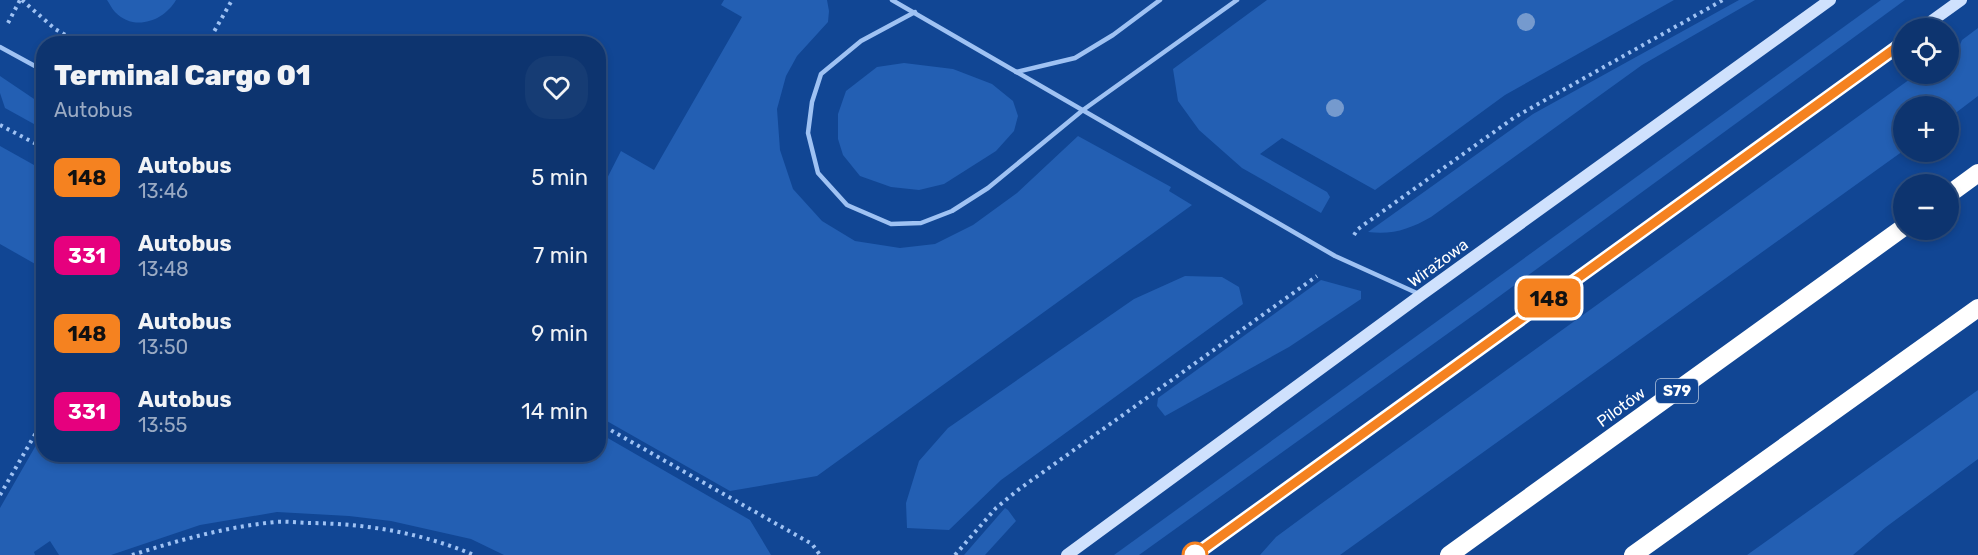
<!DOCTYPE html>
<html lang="pl">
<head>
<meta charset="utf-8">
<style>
	body { margin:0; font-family:Rubik,sans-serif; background:#163c74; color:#f1f3f6; height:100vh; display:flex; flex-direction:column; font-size:22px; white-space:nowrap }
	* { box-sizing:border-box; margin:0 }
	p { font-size:20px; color:#9aaac3 }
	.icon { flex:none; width:33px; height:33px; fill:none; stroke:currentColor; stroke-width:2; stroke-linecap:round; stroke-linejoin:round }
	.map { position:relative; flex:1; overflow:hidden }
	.panel { position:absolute; left:36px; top:36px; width:570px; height:426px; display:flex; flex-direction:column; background:#0d346f; border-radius:24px; box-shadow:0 3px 9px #0003,0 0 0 2px #2d4f82 }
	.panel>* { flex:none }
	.badge { padding:0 12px; border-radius:9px; font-size:21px; line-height:39px }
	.controls { position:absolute; left:1893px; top:18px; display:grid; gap:12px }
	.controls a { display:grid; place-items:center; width:66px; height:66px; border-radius:50%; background:#0d346f; box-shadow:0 3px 9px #0003,0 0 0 2px #2d4f82; font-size:30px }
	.map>.badge { position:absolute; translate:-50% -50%; box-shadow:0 0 0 3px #fff }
	.round { display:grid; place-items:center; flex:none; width:63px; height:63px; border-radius:24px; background:#163c74 }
	.headline { display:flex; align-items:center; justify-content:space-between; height:102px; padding:0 18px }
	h1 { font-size:28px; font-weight:800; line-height:45px }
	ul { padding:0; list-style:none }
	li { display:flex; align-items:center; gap:18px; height:78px; padding:0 18px }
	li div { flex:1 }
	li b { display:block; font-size:22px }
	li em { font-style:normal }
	li .badge { min-width:66px; font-weight:700; text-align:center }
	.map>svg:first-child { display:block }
</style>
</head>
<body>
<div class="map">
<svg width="1978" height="555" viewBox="0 0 1978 555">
	<rect width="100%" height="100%" fill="#114694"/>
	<g fill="#235fb3">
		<path d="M107 0H176C164 21 134 32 115 12 112 9 110 4 107 0Z"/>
		<path d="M724 0H827L829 11 828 22 797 56 786 76 777 109 780 150 793 189 822 221 855 241 900 248 935 244 973 225 1017 193 1078 136 1171 187 1169 191 1192 205 817 476 730 491 598 416 599 194 621 151 654 170 742 17 721 5Z"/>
		<path d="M1267 0H1674L1505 95 1375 190 1282 138 1260 154 1327 192 1330 197 1321 213 1242 168 1199 130 1178 101 1173 69Z"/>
		<path d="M1739 0H1755L1642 65 1431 217C1410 229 1393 235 1368 232L1533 114Z"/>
		<path d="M1881 0H1905L1482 309 1139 555H1114Z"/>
		<path d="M1978 28V96L1949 118 1948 106H1904L1903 151 1340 555H1260L1276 537 1318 506 1917 74H1948L1949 61 1956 54 1962 40Z"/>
		<path d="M904 63 953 69 992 84 1013 101 1018 116 1014 131 996 151 944 184 919 190 891 187 860 176 843 155 838 139V114L846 91 877 67Z"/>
		<path d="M0 76 43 105V129L5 108 0 93Z"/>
		<path d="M0 146 43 170V252L37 265 0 244Z"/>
		<path d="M1185 276 1222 277 1239 287 1243 304 1001 480 949 530 907 528 906 503 919 461 948 428 1134 299Z"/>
		<path d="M1321 280 1361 291V299L1289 347 1165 416 1157 406 1158 398Z"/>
		<path d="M1978 390V459L1886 527 1853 555H1747Z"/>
		<path d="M43 433 44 454H598L599 433 750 520 771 555H504L471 539 391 521 349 516 277 512 200 525 111 555H59L50 541 34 552 35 555H0V508Z"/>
		<path d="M1005 508 1008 510 1016 521 985 555H964Z"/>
	</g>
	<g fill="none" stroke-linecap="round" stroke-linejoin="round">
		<g stroke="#9fc2f3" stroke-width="4" stroke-dasharray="3 4.5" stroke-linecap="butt">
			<path d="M22 0 55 29 81 44"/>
			<path d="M8 23 20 0"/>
			<path d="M207 44 232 0"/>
			<path d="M0 125 44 148"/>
			<path d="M1354 235 1358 229 1515 117 1723 0"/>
			<path d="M598 423 812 544 820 555"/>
			<path d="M0 495 44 419"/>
			<path d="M132 555C179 540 226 527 275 522 288 521 300 523 312 523 368 524 422 533 474 555"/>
			<path d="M955 555 996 508 1018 490 1317 276"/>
		</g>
		<g stroke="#9fc2f3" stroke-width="4.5">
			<path d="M892 0 1335 256 1419 294"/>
			<path d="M915 12 861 41 821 74 812 102 808 133 818 173 847 205 891 224 921 223 952 211 988 188 1083 110 1237 0"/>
			<path d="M0 47 44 71"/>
			<path d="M1016 72 1075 58 1113 35 1160 0"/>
		</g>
		<g stroke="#cfe1fd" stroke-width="12">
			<path d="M1922 28 1961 0"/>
			<path d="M1067 555 1421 295 1830 0"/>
			<path d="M1195 555 1904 42"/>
		</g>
		<g stroke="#fff" stroke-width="18">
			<path d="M1948 195 1978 173"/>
			<path d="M1449 555 1904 227"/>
			<path d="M1633 555 1978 308"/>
		</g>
	</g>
	<g fill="#759ace">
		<circle cx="1526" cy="22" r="9"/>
		<circle cx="1335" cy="108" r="9"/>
	</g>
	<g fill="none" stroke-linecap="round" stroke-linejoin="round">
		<defs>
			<path id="line" d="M1195 555 1904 42"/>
		</defs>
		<use href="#line" stroke="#fff" stroke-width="14"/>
		<use href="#line" stroke="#f58220" stroke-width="9"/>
	</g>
	<circle fill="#fff" stroke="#f58220" stroke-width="3" cx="1195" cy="555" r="12"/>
	<g text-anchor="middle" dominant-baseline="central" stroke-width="4.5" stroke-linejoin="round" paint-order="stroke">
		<rect fill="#114694" stroke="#b8c8df" stroke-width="1.5" x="1656" y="379" width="42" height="24" rx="4.5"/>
		<g font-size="15" font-weight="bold" fill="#fff">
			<text x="1677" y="391">S79</text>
		</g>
		<g font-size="16" fill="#fff" stroke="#114694">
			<text transform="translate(1438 263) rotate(-36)">Wirażowa</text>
			<text transform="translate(1621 407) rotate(-36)">Pilotów</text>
		</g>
	</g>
</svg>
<div class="controls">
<a><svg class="icon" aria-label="locate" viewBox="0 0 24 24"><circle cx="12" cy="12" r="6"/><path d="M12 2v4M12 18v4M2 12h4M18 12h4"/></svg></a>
<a>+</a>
<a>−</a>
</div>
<b class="badge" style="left:1549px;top:298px;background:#f58220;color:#111">148</b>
<section class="panel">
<div class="headline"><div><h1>Terminal Cargo 01</h1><p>Autobus</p></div><a class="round"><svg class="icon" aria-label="heart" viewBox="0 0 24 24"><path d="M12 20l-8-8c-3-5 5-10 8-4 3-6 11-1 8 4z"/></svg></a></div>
<ul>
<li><span class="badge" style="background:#f58220;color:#111">148</span><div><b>Autobus</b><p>13:46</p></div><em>5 min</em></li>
<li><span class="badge" style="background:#e6007e;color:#fff">331</span><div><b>Autobus</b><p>13:48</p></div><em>7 min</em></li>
<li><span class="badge" style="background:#f58220;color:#111">148</span><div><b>Autobus</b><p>13:50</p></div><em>9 min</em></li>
<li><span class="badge" style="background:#e6007e;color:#fff">331</span><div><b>Autobus</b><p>13:55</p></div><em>14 min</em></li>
</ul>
</section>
</div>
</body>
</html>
